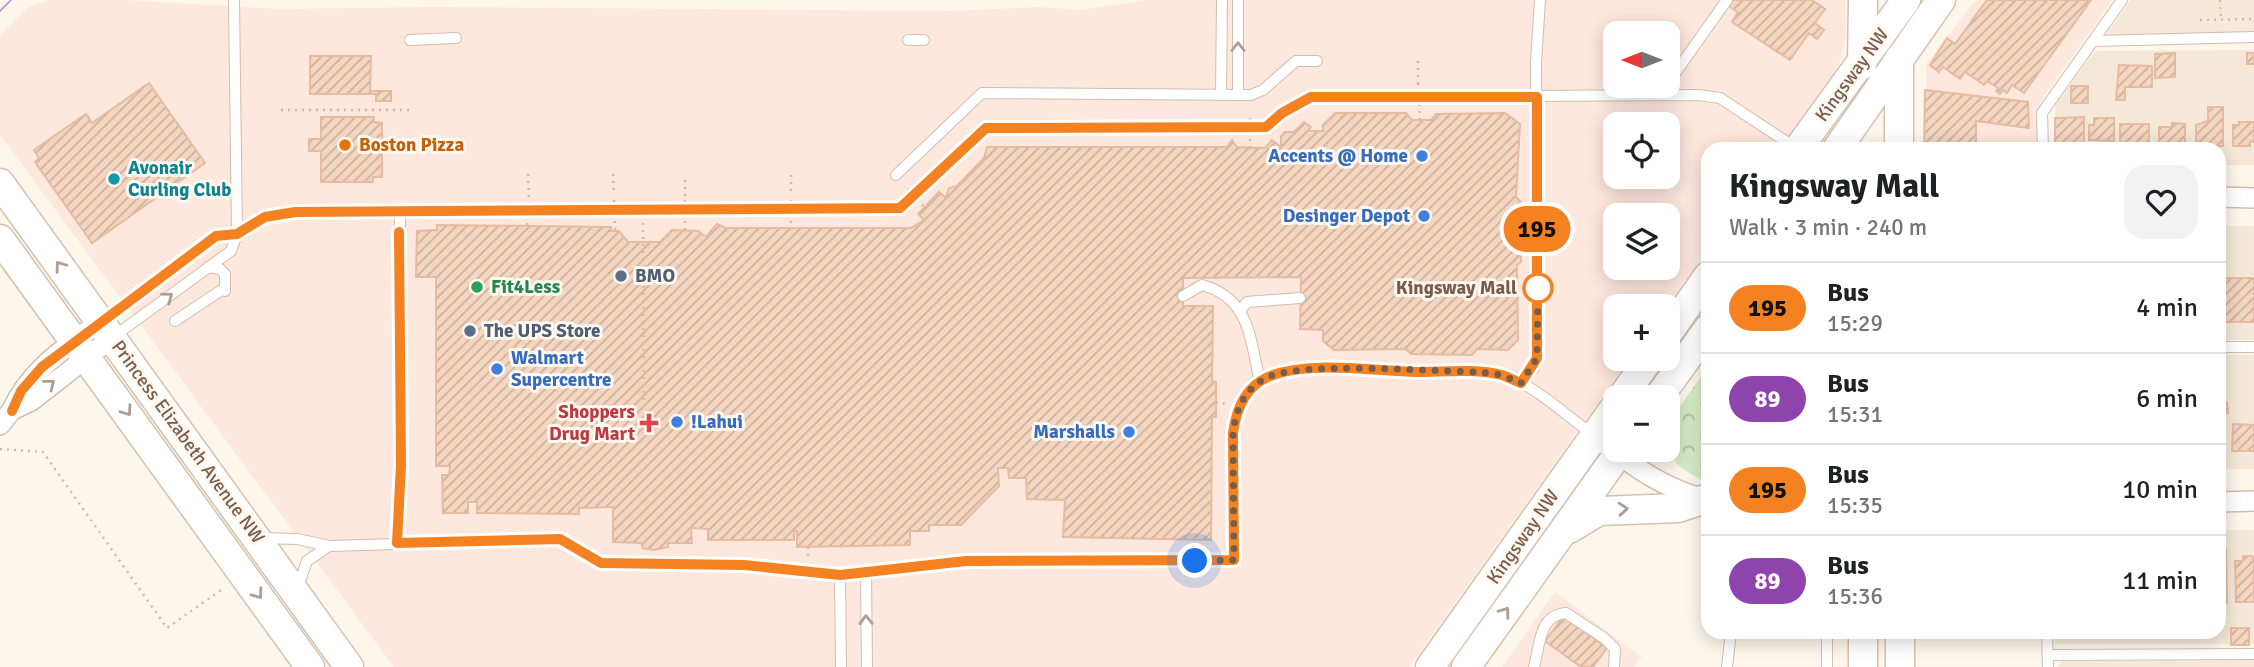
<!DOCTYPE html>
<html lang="en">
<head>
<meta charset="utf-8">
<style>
	body { margin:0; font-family:Signika,sans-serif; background:#f2f2f2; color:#202124; height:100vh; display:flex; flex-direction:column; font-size:26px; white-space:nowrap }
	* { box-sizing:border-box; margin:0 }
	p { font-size:23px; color:#757577 }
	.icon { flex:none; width:38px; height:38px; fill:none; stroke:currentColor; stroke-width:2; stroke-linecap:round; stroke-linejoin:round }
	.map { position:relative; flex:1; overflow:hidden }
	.side { position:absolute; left:1701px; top:142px; width:525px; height:497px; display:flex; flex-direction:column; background:#fff; border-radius:21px; box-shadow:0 4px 18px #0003 }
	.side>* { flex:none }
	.badge { padding:0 14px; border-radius:23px; font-size:24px; line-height:46px }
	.needle { width:46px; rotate:270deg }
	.buttons { position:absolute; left:1603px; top:21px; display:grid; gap:14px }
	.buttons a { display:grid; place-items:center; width:77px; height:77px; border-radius:14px; background:#fff; box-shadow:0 4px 18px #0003; font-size:35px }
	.you { position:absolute; width:35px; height:35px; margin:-18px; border:5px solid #fff; border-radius:50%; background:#1a73e8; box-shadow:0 0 0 10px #1a73e833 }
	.map>.badge { position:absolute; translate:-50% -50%; box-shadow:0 0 0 4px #fff }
	.round { display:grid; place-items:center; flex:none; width:74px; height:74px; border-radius:21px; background:#f2f2f2 }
	.summary { display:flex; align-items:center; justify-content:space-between; height:119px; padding:0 28px }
	h1 { font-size:33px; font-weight:800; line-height:52px }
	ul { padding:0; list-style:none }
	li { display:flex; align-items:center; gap:21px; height:91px; padding:0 28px; border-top:2px solid #e0e0e0 }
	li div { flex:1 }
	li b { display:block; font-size:26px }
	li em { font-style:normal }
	li .badge { min-width:77px; font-weight:700; text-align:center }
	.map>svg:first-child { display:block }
</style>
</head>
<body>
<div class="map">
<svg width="2254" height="667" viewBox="0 0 2254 667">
	<defs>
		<pattern id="park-crowns" width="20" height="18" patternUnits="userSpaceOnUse" patternTransform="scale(1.75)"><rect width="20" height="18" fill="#d6ecc7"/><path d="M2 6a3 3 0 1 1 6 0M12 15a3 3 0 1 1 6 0" fill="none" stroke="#b3c2a4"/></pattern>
		<pattern id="building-hatch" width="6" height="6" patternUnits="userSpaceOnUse" patternTransform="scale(1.75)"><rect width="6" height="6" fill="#f4d5c0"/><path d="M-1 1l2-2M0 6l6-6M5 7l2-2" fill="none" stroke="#cbb09e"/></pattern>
	</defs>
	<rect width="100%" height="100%" fill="#fdf6ea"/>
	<g fill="#f5e8d8">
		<path d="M2131 0H2254V35H2106Z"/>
		<path d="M2254 50V165H2219V149H2055V105L2095 51Z"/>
		<rect x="2219" y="226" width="35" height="114"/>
		<rect x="2219" y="355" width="35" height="114"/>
		<path d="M2219 530H2254V644H2055V632H2219Z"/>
		<path d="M2254 660V667H2056L2063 661Z"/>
	</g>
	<g fill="#fee7dd" fill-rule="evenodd">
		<path d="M49 0H123L278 9 429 7 950 11 1038 7 1081 10 1147 0H1845L1846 34 1841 59 1829 83 1780 149H1708V249L1667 306H1615V359H1629L1409 667H394L0 135V35L27 8ZM1615 33H1668V86H1615ZM1615 124H1668V177H1615ZM1615 215H1668V268H1615Z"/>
		<path d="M1976 0H2112L2040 102 2038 149H1926V64Z"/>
		<path d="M1555 592 1641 657 1634 667H1502Z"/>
	</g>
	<path fill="url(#park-crowns)" d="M1708 367V482C1634 452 1678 411 1708 367Z"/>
	<g fill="url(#building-hatch)" stroke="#e7bba0" stroke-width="2">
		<path d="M1730 0H1812L1825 9 1815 23 1824 30 1817 39 1809 33 1790 60 1732 22 1738 12 1727 5Z"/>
		<path d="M1987 0H2091L2024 93 2012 85 2007 93 2003 90 2000 94 1996 91 1998 88 1987 81 1984 85 1965 72 1960 79 1943 67 1939 72 1930 65 1947 38 1955 44Z"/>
		<path d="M2175 53V77L2155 78V54Z"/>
		<rect x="2247" y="53" width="7" height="11"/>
		<path d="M310 56H371L370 91H391V101H376V94H310Z"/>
		<path d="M2119 65 2152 66V87H2125V100H2116Z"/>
		<path d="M149 83 205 163 92 243 35 162 39 158 34 150 86 114 92 123Z"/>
		<rect x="2071" y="86" width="17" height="17"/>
		<path d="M1925 90 2028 102 2029 128 1976 121V149H1924Z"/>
		<path d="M2208 107H2223V146H2214L2215 149 2196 145V125L2208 121Z"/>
		<path d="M1335 113H1406L1412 120H1431L1436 114 1505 113 1520 124 1516 197 1521 202 1525 241 1521 246V262L1517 265 1518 340 1508 350 1477 349 1472 355 1411 354 1406 349 1334 350 1323 341V330L1300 329 1301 277 1183 278V306H1213L1212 381 1216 382V417H1212L1211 540 1063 537 1065 500 1027 499 1026 478H1009L1008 468H998L999 486 961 525H929V531H910V545L797 547V531H794V540H708V529L691 528 692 543H668V547L654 550 643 548 641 543 613 542V507L579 508V514L477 513V502H468V513H443L442 475H449L450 466H436V277H416L417 231 437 230V225L611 227V231H619L628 242H660L672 230 698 231 706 237 717 224 726 228H911L924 220 918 214 939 192 946 198 949 188 957 186 984 158 987 147H1227L1232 140 1237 147 1265 148 1272 140 1281 147V136L1285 132H1294L1304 122 1311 127 1308 131H1323V125Z"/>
		<path d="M321 117H374V122L382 123V177H373V182H321V151H309V139H321Z"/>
		<path d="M2084 117V149L2055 146V118Z"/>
		<path d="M2094 118H2114V141L2089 140V125H2094Z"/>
		<path d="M2239 122H2254V142H2250V146H2233V125H2239Z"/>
		<path d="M2172 123 2185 124V146H2159V127H2172Z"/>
		<rect x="2120" y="124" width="29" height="23"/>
		<rect x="2219" y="278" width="35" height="44"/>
		<path d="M2227 402 2228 413 2219 414V403Z"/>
		<path d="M2233 424 2254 425V451H2232Z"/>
		<path d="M2219 549H2226L2227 603H2219Z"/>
		<path d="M2243 556H2252L2254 560V602H2236L2235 561H2243Z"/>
		<path d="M1564 616 1607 648 1593 667H1581L1545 641Z"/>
		<rect x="2231" y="628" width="18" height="17"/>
		<path d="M2120 632H2131V636L2120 637Z"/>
	</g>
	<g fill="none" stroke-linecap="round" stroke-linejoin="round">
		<defs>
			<g id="service">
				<path d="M410 40 456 38"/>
				<path d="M908 40H924"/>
				<path d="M2094 41 2254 37"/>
				<path d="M1668 83 1727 0"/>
				<path d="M1221 95 1222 0"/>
				<path d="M1238 95V0"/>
				<path d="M2043 149 2042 113 2122 0"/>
				<path d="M896 175 982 93 1251 95 1263 90 1296 61H1317"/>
				<path d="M208 267 220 269 225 274V291"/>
				<path d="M1183 296 1202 285C1250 298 1250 339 1260 382"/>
				<path d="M1241 310 1247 302 1300 298"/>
				<path d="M101 320 216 236 237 234 266 217 295 212 900 208 986 128 1266 127 1282 113 1311 97 1698 95 1720 98 1796 148"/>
				<path d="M175 321 220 291"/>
				<path d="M113 337 231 251 237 234 234 0"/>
				<path d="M2219 347H2254"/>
				<path d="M1521 383 1534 368 1537 358 1536 63 1540 0"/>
				<path d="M261 538 297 539 330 546 560 539 601 563 744 565 840 575 930 563 1233 560V433C1236 410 1245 387 1268 377 1307 360 1374 371 1417 372 1444 372 1477 367 1503 375 1536 386 1564 414 1592 434"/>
				<path d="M396 543 401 465 400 212"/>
				<path d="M866 572 867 667"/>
				<path d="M840 575 841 667"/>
				<path d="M298 587 307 561 329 546"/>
				<path d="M2047 632 2048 667"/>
				<path d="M2048 655 2254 654"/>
				<path d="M1534 667C1540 647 1538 615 1566 613L1604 638 1615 649 1614 667"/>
				<path d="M1727 667 1731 632"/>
				<path d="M1827 667V632"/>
			</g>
			<g id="minor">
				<path d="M2219 197 2254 198"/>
				<path d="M12 410C30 370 66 347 101 321"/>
				<path d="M0 425 12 410 31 401 113 337"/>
				<path d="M1594 436C1630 463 1660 488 1705 499"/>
				<path d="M2219 502 2254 501"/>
			</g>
			<g id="secondary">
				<path d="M1899 59V149"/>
				<path d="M1862 65 1863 0"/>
				<path d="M1798 149 1906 0"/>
				<path d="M1837 149 1941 0"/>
				<path d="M0 183 349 667"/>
				<path d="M0 239 310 667"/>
				<path d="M1668 333 1708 276"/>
				<path d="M1622 397 1649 359"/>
				<path d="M1659 397 1708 329"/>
				<path d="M1569 529 1599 511 1678 508 1705 499"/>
				<path d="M1863 632V667"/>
				<path d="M1900 632V667"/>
				<path d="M1430 667 1615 407"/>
				<path d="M1466 667 1621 450"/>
			</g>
		</defs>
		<use href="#service" stroke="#d1beae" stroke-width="12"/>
		<use href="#minor" stroke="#d1beae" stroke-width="22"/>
		<use href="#secondary" stroke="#d6c0ae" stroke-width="31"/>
		<g stroke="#dab8a2" stroke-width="2.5" stroke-dasharray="2 5" stroke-linecap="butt">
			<path d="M2220 0 2221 20"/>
			<path d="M2200 20 2254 19"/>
			<path d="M1418 61V83"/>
			<path d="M281 110H410"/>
			<path d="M528 174 529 199"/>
			<path d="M613 174 614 195"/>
			<path d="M791 175V196"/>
			<path d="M685 196V175"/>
			<path d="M643 223 644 402"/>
			<path d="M1216 402 1226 404"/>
			<path d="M0 449 43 452 167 628 224 588"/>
			<path d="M808 547V559"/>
		</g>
		<use href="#service" stroke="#fff" stroke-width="10"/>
		<use href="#minor" stroke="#fff" stroke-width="19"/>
		<use href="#secondary" stroke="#fff" stroke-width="28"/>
		<path stroke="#b9a6c9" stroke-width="2" d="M0 11 11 0"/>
		<g stroke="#dab8a2" stroke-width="2.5" stroke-dasharray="2 5" stroke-linecap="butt">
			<path d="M1418 83 1420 120"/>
			<path d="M1250 148V115"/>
			<path d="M908 189 924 207"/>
			<path d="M614 200 615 231"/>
			<path d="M685 200V231"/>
			<path d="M791 200V228"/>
			<path d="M527 225 529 200"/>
		</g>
	</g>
	<defs><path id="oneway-chevron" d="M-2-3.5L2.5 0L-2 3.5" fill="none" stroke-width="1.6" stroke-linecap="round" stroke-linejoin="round" transform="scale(1.75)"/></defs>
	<g stroke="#af9d93">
		<use href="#oneway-chevron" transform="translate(1238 47) rotate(-90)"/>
		<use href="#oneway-chevron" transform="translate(60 266) rotate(-126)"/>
		<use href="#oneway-chevron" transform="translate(168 297) rotate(-36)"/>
		<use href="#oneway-chevron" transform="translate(50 384) rotate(-39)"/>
		<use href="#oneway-chevron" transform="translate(127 411) rotate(54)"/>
		<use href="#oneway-chevron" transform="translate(1623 509) rotate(-4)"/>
		<use href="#oneway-chevron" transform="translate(258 594) rotate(54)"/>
		<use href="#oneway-chevron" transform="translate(1505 612) rotate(-54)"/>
		<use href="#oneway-chevron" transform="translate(866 620) rotate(-91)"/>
	</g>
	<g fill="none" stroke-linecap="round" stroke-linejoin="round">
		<defs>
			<path id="line" d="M12 411 21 391 42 367 216 236 237 234 265 217 295 212 900 208 986 128 1266 127 1282 113 1311 97H1537V358L1521 383C1515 381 1508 377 1502 375 1475 368 1443 372 1416 372 1374 371 1306 360 1268 377 1245 387 1236 410 1233 433L1234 560 966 561 840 575 744 565 601 563 560 539 397 543 401 465 399 232"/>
		</defs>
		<use href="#line" stroke="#fff" stroke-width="16"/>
		<use href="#line" stroke="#f58220" stroke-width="10"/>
		<path stroke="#7a5c4b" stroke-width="7" stroke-dasharray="0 12.6" d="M1195 561 1234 560 1233 433C1236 410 1243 391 1264 379 1295 360 1436 372 1479 372L1501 375 1521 383 1537 358 1538 288"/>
	</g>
	<circle fill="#e8710a" stroke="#fff9f1" stroke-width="2.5" cx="345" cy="145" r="7"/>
	<g fill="#3f7fe0" stroke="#fff9f1" stroke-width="2.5">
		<circle cx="1422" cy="156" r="7"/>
		<circle cx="1424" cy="216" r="7"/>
		<circle cx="497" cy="369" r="7"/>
		<circle cx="677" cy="422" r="7"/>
		<circle cx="1129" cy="432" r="7"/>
	</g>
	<circle fill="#0f9aa8" stroke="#fff9f1" stroke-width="2.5" cx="114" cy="179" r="7"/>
	<g fill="#5c6f8a" stroke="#fff9f1" stroke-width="2.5">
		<circle cx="621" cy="276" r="7"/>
		<circle cx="470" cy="331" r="7"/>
	</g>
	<circle fill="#2e9e5b" stroke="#fff9f1" stroke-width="2.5" cx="477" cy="287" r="7"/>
	<circle fill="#fff" stroke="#f58220" stroke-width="3.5" cx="1538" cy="288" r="14"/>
	<path fill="#e0444e" stroke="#fff9f1" stroke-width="2.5" d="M645.5 412.5h7v7h7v7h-7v7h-7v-7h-7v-7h7z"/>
	<g text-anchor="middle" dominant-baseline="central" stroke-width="6" stroke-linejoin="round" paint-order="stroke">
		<g font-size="19" fill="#7a5c4b" stroke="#fff9f1">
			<text transform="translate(1852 75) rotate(-54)">Kingsway NW</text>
			<text transform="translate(188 442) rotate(54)">Princess Elizabeth Avenue NW</text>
			<text transform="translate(1523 537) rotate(-55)">Kingsway NW</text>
		</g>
		<g font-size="19" font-weight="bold" fill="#c56008" stroke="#fff9f1" text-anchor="start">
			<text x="359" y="145">Boston Pizza</text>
		</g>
		<g font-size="19" font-weight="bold" fill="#366cbe" stroke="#fff9f1" text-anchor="end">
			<text x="1408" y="156">Accents @ Home</text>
			<text x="1410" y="216">Desinger Depot</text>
			<text x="511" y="358" text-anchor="start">Walmart<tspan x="511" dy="22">Supercentre</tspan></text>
			<text x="691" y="422" text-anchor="start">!Lahui</text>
			<text x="1115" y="432">Marshalls</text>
		</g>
		<g font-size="19" font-weight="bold" fill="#0d838f" stroke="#fff9f1" text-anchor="start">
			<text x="128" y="168">Avonair<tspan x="128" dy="22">Curling Club</tspan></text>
		</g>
		<g font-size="19" font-weight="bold" fill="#4e5e75" stroke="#fff9f1" text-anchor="start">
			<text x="635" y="276">BMO</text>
			<text x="484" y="331">The UPS Store</text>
		</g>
		<g font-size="19" font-weight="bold" fill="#27864d" stroke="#fff9f1" text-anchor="start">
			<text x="491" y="287">Fit4Less</text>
		</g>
		<g font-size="19" font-weight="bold" fill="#7a5c4b" stroke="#fff9f1" text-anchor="end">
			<text x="1517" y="288">Kingsway Mall</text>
		</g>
		<g font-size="19" font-weight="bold" fill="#be3a42" stroke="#fff9f1" text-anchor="end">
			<text x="635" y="412">Shoppers<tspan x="635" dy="22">Drug Mart</tspan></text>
		</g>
	</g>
</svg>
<div class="buttons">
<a><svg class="needle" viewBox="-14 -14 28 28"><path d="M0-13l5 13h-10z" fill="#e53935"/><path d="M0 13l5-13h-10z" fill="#757577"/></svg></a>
<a><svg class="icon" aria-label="locate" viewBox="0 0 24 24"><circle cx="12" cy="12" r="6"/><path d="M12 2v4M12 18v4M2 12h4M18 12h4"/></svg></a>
<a><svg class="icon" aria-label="layers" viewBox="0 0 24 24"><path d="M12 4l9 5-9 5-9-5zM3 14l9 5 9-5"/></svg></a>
<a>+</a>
<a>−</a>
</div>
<div class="you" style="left:1195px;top:561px"></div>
<b class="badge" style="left:1537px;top:229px;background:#f58220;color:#111">195</b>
<section class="side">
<div class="summary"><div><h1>Kingsway Mall</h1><p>Walk · 3 min · 240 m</p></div><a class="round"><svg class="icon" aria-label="heart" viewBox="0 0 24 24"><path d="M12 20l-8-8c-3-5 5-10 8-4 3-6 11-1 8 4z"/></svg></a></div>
<ul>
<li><span class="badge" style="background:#f58220;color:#111">195</span><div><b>Bus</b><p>15:29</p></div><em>4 min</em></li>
<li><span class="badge" style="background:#8e44ad;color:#fff">89</span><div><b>Bus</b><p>15:31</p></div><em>6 min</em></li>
<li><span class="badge" style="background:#f58220;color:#111">195</span><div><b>Bus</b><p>15:35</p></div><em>10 min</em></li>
<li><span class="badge" style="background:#8e44ad;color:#fff">89</span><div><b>Bus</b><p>15:36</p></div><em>11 min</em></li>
</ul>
</section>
</div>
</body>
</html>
